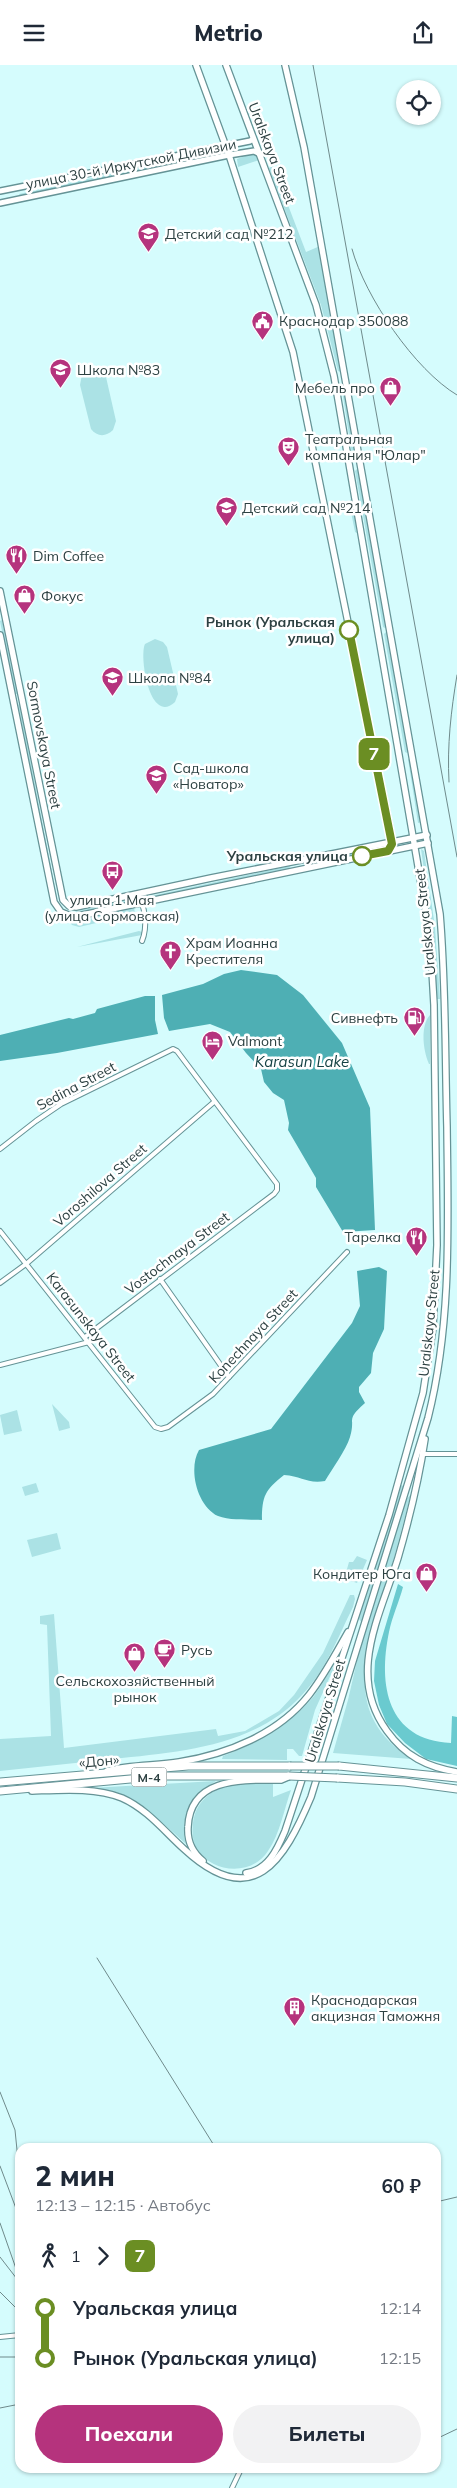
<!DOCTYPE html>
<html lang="ru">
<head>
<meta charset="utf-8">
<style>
	body { margin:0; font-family:Mulish,sans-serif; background:#f2f2f3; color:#1f2937; height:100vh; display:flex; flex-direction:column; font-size:19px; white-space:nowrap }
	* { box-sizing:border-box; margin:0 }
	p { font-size:16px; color:#747a83 }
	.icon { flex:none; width:28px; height:28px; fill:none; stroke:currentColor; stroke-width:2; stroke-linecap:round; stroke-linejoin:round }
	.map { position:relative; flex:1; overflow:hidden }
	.side { position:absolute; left:15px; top:2078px; width:426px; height:330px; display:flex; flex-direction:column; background:#fff; border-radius:15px; box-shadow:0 1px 4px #0004 }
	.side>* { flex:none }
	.badge { padding:0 10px; border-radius:8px; font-size:18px; line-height:32px }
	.buttons { position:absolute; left:396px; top:15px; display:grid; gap:10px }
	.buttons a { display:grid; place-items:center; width:45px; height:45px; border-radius:50%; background:#fff; box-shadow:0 1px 4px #0004; font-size:25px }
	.map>.badge { position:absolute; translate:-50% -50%; box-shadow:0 0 0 2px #fff }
	.legs { display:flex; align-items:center; gap:8px; height:55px; padding:0 20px; font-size:16px }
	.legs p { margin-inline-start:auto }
	.overview { display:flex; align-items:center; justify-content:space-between; height:85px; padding:0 20px }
	h1 { font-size:28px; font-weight:800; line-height:38px }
	.action { display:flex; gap:10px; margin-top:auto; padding:10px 20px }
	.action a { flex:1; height:58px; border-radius:30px; background:#b5337d; color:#fff; font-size:20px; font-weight:800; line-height:58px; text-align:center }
	.action a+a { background:#f2f2f3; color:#1f2937 }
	ul { padding:0 20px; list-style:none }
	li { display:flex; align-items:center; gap:18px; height:50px; font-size:19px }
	li i { display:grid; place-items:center; width:8px; height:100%; margin:0 6px; background:currentColor }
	li i::after { content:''; width:12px; height:12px; margin:-6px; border:4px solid; border-radius:50%; background:#fff }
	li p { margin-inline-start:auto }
	li:first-child i { background:linear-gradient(#0000 50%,currentColor 0) }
	li:last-child i { background:linear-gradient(currentColor 50%,#0000 0) }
	header { display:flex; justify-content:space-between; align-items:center; height:65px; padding:0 20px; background:#fff; font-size:22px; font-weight:800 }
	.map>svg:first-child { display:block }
</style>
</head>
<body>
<header><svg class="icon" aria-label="menu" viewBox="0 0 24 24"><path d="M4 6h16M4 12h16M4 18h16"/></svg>Metrio<svg class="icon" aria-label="share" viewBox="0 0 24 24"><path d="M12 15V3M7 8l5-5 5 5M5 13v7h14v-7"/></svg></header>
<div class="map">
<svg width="457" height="2423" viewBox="0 0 457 2423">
	<rect width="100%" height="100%" fill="#d5fcfd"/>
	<g fill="#abe2e5">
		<path d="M211 87 213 91 20 131 19 129Z"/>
		<path d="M253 88 257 90 259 95 238 102 237 94Z"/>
		<path d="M273 101 306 187 320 181 341 307 338 306 321 240 269 103Z"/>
		<path d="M93 304 101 307 106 312 116 356 113 365C106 372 97 372 91 364L80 320 82 309Z"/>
		<path d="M341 319H344L356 389H352Z"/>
		<path d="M357 404 359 405 387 561 385 563 383 562 355 406Z"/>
		<path d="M351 434 353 435 357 468 355 467 349 437Z"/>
		<path d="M2 555 17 627V629H14L0 556Z"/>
		<path d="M386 567 388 568 409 686 407 688 405 687 384 569Z"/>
		<path d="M155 574 163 577 167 582 178 629 175 637C149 661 139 590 145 579Z"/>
		<path d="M18 639 20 641 57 833 55 832Z"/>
		<path d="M408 694 410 695 421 757 418 758Z"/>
		<path d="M379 782V785L308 800 309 797Z"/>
		<path d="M421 784 424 786 435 862 440 934H437L431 854Z"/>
		<path d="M290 801 289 804 149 833 146 832Z"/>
		<path d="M132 834V837L76 848 73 847Z"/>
		<path d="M134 842 135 849 79 862 72 860 69 856Z"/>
		<path d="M139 866 142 867V870L77 882Z"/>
		<path d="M430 950V999H429C423 986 420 961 430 950Z"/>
		<path d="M52 1339 69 1357 70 1363 59 1366Z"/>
		<path d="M17 1345 22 1366 4 1370 0 1350Z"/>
		<path d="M36 1418 39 1427 25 1431 22 1422Z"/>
		<path d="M400 1420 404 1421 362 1558 358 1553Z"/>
		<path d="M411 1429C402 1462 394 1495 384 1528 365 1593 343 1649 411 1694L333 1688 348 1635 362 1574 404 1437Z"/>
		<path d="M57 1468 61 1484 32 1492 27 1475Z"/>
		<path d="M357 1491 367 1495 357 1518 351 1516V1514L345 1511 349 1497H353Z"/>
		<path d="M350 1530H354L355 1534 353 1542C338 1572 326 1605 302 1630 254 1682 179 1687 113 1694 75 1698 38 1702 0 1706V1674L51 1671 47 1560 40 1559V1551L54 1549 64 1683 216 1664 218 1671 245 1666 279 1646 294 1630 323 1588Z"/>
		<path d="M336 1598 315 1645 302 1691H299L293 1684H287V1695L222 1694 223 1691C257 1678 291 1659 314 1631 322 1620 328 1608 336 1598Z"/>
		<path d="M216 1716C194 1730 178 1753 186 1779 153 1749 136 1731 90 1723Z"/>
		<path d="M238 1718 273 1719V1732L291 1725C284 1744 280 1769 268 1786 252 1811 213 1809 197 1784 192 1776 192 1766 193 1758 196 1733 216 1722 238 1718Z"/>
	</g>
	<path fill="#6acacf" d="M398 1519 403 1522C399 1537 392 1552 389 1567 378 1620 387 1675 451 1678L452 1651 457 1652V1701L426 1694 405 1678 387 1659 379 1640 374 1616 375 1596Z"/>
	<g fill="#4eafb4">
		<path d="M241 905 277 910 303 930 342 978 370 1043 375 1165 343 1167 316 1122V1113L288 1065 289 1058 284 1035 273 1028 264 1017 261 1004 246 988 230 967 210 959 169 966 164 953 162 930 203 919 224 909Z"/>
		<path d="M145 931H155V955L158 969 57 988 0 996V970L69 953 73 954 95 948 97 944Z"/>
		<path d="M379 1202 387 1206 384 1264 373 1288 371 1308 359 1322V1327L365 1338C345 1356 356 1352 350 1372 346 1385 332 1404 325 1416 307 1419 302 1411 284 1410 265 1425 262 1431 262 1455 249 1454 230 1456 218 1451 197 1441 188 1404 199 1385L271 1364 352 1258 360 1241 357 1206Z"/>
	</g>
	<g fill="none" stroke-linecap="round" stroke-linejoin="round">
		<defs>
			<g id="minor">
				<path d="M135 829C147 839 147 864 142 876"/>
				<path d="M0 1084 36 1056 61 1039 173 984 177 986 277 1119V1125L274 1129 85 1272"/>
				<path d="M0 1166 155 1362 161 1364 168 1362 213 1329 347 1187"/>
				<path d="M160 1214 229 1312"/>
				<path d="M0 1218 26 1199 214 1037"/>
				<path d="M0 1300 89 1277"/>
				<path d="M423 1389H457"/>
				<path d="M0 2272 20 2270"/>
				<path d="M232 2423 242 2402"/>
			</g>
			<g id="tertiary">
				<path d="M0 126 250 76 253 74"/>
				<path d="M0 138 229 90 254 86 258 88"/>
			</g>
			<g id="secondary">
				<path d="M196 0 229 90 293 287 390 764 392 781 388 786"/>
				<path d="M226 0 316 240 334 311 430 871 434 940 437 1180 433 1263 423 1328 389 1450 285 1766C277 1785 268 1805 246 1808"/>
				<path d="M0 526 63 835 69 841 76 842 211 813 427 770"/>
				<path d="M0 570 54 837 61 847 73 852 428 778"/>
				<path d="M425 1374C419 1414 409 1455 398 1493 380 1551 346 1610 387 1666 405 1691 427 1702 457 1707"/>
				<path d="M107 1706C130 1699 156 1701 179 1697 228 1689 278 1669 309 1630 324 1611 336 1588 348 1567"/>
				<path d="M32 1726C60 1725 95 1722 122 1733 147 1744 165 1767 184 1784 253 1848 284 1796 311 1732L428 1353C452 1258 448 1158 447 1062 445 991 446 920 440 849L304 82 285 0"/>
				<path d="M203 1796C192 1787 187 1776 188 1762 190 1711 245 1715 281 1715L288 1712"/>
			</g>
			<g id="trunk">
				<path d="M339 1701 457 1713"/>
				<path d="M337 1713 405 1717 457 1724"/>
				<path d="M0 1717 188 1701H290"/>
				<path d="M0 1726 163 1711H289"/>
			</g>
		</defs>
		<use href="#minor" stroke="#659396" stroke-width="6"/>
		<use href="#tertiary" stroke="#659396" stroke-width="8"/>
		<use href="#secondary" stroke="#659396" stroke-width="8"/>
		<use href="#trunk" stroke="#659396" stroke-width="9"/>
		<use href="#minor" stroke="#fff" stroke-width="4"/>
		<use href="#tertiary" stroke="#fff" stroke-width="5"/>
		<use href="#secondary" stroke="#fff" stroke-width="5.5"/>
		<use href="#trunk" stroke="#fff" stroke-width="7"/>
		<g stroke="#6f8a8b" stroke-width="1">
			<path d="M313 0 457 792"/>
			<path d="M352 184C365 232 415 305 457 330"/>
			<path d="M449 717C447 680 451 646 457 610"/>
			<path d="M97 1893 215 2082"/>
			<path d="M0 2027 15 2065 20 2115"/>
			<path d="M0 2101 20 2154"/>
			<path d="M436 2137 457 2132"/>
			<path d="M0 2158 20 2215"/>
			<path d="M0 2192 17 2214"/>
			<path d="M0 2227 20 2247"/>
			<path d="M0 2292H20"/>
			<path d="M0 2343 20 2339"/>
			<path d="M436 2374 457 2364"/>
			<path d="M272 2402 297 2406 353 2402"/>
		</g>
		<defs>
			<g id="trunk-bridge">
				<path d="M290 1701H339"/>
				<path d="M289 1711 337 1713"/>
			</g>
		</defs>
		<use href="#trunk-bridge" stroke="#659396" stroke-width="9" stroke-linecap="butt"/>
		<use href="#trunk-bridge" stroke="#fff" stroke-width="7"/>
	</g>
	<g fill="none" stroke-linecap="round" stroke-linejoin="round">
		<defs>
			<path id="line-1" d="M349 565 392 779 388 786 362 791"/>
		</defs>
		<use href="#line-1" stroke="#fff" stroke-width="11"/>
		<use href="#line-1" stroke="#6b8e23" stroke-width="8"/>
	</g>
	<defs>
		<symbol id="school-pin" viewBox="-11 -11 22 30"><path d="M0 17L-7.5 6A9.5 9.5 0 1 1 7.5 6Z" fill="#b5337d" stroke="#fff"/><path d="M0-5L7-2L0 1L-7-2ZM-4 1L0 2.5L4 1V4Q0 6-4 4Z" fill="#fff"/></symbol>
		<symbol id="civic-pin" viewBox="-11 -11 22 30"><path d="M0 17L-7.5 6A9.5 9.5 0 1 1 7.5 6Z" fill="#b5337d" stroke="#fff"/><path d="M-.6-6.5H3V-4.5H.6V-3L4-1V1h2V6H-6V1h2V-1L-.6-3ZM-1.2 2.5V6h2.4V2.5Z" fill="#fff"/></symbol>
		<symbol id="shop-pin" viewBox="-11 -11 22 30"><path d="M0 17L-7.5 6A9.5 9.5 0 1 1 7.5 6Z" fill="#b5337d" stroke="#fff"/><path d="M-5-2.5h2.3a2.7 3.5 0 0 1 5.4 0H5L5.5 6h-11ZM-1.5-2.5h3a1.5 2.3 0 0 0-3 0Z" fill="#fff"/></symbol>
		<symbol id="theatre-pin" viewBox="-11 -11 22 30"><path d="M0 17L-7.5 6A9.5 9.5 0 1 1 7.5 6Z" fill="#b5337d" stroke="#fff"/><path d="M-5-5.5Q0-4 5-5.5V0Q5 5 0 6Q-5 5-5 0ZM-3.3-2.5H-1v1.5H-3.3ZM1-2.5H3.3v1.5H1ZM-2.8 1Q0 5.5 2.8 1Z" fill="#fff"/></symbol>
		<symbol id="restaurant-pin" viewBox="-11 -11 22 30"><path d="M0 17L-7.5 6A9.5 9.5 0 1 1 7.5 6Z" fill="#b5337d" stroke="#fff"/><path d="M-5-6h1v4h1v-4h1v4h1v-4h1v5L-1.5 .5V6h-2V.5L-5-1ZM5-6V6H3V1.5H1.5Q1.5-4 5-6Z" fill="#fff"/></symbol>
		<symbol id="bus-pin" viewBox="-11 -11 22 30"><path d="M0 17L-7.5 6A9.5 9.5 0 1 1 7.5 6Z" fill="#b5337d" stroke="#fff"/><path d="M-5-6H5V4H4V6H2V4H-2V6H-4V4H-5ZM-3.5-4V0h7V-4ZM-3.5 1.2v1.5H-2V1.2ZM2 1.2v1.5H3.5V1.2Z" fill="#fff"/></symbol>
		<symbol id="church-pin" viewBox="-11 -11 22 30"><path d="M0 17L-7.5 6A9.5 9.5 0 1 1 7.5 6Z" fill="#b5337d" stroke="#fff"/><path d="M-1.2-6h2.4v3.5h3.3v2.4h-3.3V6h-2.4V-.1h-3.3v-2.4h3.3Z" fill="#fff"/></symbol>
		<symbol id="fuel-pin" viewBox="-11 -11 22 30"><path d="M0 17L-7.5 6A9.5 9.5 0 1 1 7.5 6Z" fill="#b5337d" stroke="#fff"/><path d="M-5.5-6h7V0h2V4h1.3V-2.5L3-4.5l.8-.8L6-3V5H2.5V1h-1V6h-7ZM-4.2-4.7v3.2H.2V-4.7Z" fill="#fff"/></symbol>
		<symbol id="hotel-pin" viewBox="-11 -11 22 30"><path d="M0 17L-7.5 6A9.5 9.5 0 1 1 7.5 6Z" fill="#b5337d" stroke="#fff"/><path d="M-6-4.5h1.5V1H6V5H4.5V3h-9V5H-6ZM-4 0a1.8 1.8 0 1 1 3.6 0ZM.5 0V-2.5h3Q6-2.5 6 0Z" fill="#fff"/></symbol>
		<symbol id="cafe-pin" viewBox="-11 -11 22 30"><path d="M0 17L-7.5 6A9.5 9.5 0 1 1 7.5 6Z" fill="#b5337d" stroke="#fff"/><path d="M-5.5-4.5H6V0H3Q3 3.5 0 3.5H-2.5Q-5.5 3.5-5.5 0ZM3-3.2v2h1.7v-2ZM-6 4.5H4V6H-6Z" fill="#fff"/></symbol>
		<symbol id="building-pin" viewBox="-11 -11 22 30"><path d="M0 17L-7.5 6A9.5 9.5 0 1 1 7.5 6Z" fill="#b5337d" stroke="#fff"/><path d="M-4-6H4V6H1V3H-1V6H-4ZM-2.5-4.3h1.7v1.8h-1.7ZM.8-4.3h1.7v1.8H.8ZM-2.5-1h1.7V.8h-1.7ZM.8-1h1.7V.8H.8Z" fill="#fff"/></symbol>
	</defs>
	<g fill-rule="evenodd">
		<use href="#school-pin" x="136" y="156" width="25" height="34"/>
		<use href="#civic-pin" x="250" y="244" width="25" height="34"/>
		<use href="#school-pin" x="48" y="292" width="25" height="34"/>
		<use href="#shop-pin" x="378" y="310" width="25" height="34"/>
		<use href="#theatre-pin" x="276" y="370" width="25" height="34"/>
		<use href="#school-pin" x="214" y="430" width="25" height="34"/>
		<use href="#restaurant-pin" x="4" y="478" width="25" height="34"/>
		<use href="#shop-pin" x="12" y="518" width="25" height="34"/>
		<use href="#school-pin" x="100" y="600" width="25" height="34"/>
		<use href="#school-pin" x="144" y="698" width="25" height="34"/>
		<use href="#bus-pin" x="100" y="794" width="25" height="34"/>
		<use href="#church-pin" x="158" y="874" width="25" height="34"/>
		<use href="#fuel-pin" x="402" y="940" width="25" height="34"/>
		<use href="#hotel-pin" x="200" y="964" width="25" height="34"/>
		<use href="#restaurant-pin" x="404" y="1160" width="25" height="34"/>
		<use href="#shop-pin" x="414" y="1496" width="25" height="34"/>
		<use href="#cafe-pin" x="152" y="1572" width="25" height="34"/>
		<use href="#shop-pin" x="122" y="1576" width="25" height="34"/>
		<use href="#building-pin" x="282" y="1930" width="25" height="34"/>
	</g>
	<g fill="#fff" stroke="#6b8e23" stroke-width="2.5">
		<circle cx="349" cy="565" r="9"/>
		<circle cx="362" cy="791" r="9"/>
	</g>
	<g text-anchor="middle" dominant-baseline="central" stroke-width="5" stroke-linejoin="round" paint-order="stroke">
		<rect fill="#fff" stroke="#6c7a7b" stroke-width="1" x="131.5" y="1702.5" width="35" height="19" rx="4"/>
		<g font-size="12" font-weight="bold" fill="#2d4142">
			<text x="149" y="1712">М-4</text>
		</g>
		<g font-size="14" fill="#2d4142" stroke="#fff">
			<text transform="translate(272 88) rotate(69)">Uralskaya Street</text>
			<text transform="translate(131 99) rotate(-11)">улица 30-й Иркутской Дивизии</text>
			<text transform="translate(44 680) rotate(79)">Sormovskaya Street</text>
			<text transform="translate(425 857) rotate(-96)">Uralskaya Street</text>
			<text transform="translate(76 1021) rotate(-28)">Sedina Street</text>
			<text transform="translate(100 1120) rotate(-41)">Voroshilova Street</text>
			<text transform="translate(177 1188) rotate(-37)">Vostochnaya Street</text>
			<text transform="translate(429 1258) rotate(-84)">Uralskaya Street</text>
			<text transform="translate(91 1262) rotate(52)">Karasunskaya Street</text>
			<text transform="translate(253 1271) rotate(-47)">Konechnaya Street</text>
			<text transform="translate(325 1646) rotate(-73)">Uralskaya Street</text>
			<text transform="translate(99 1696) rotate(-5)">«Дон»</text>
		</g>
		<g font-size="14" fill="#2d4142" stroke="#fff" text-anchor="start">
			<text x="165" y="169">Детский сад №212</text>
			<text x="279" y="256">Краснодар 350088</text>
			<text x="77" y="305">Школа №83</text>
			<text x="375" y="323" text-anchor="end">Мебель про</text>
			<text x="305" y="374">Театральная<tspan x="305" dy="16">компания "Юлар"</tspan></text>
			<text x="242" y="443">Детский сад №214</text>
			<text x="33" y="491">Dim Coffee</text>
			<text x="41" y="531">Фокус</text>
			<text x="128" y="613">Школа №84</text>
			<text x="173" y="703">Сад-школа<tspan x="173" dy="16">«Новатор»</tspan></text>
			<text x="112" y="835" text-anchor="middle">улица 1 Мая<tspan x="112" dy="16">(улица Сормовская)</tspan></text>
			<text x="186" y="878">Храм Иоанна<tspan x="186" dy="16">Крестителя</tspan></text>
			<text x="398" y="953" text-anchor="end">Сивнефть</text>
			<text x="228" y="976">Valmont</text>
			<text x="401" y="1172" text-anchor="end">Тарелка</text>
			<text x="411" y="1509" text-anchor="end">Кондитер Юга</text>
			<text x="181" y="1585">Русь</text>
			<text x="135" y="1616" text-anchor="middle">Сельскохозяйственный<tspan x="135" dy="16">рынок</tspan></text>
			<text x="311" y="1935">Краснодарская<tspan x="311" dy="16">акцизная Таможня</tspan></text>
		</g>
		<g font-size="14" font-weight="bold" fill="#2d4142" stroke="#fff" text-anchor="end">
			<text x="335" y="557">Рынок (Уральская<tspan x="335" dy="16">улица)</tspan></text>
			<text x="348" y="791">Уральская улица</text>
		</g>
		<g font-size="15" font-style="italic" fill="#154244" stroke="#fff">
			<text x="302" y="996">Karasun Lake</text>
		</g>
	</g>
</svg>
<div class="buttons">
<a><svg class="icon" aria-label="locate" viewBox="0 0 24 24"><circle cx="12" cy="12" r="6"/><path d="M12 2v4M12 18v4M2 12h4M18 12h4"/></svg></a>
</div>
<b class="badge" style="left:374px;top:689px;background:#6b8e23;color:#fff">7</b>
<section class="side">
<div class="overview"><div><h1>2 мин</h1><p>12:13 – 12:15 · Автобус</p></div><b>60 ₽</b></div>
<div class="legs"><svg class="icon" aria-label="walk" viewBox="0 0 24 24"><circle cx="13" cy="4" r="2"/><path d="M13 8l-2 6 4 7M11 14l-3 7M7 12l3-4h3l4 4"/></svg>1<svg class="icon" aria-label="forward" viewBox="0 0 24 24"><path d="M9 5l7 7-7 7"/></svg><b class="badge" style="background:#6b8e23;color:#fff">7</b></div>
<ul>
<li><i style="color:#6b8e23"></i><b>Уральская улица</b><p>12:14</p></li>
<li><i style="color:#6b8e23"></i><b>Рынок (Уральская улица)</b><p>12:15</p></li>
</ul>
<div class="action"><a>Поехали</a><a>Билеты</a></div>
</section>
</div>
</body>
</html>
